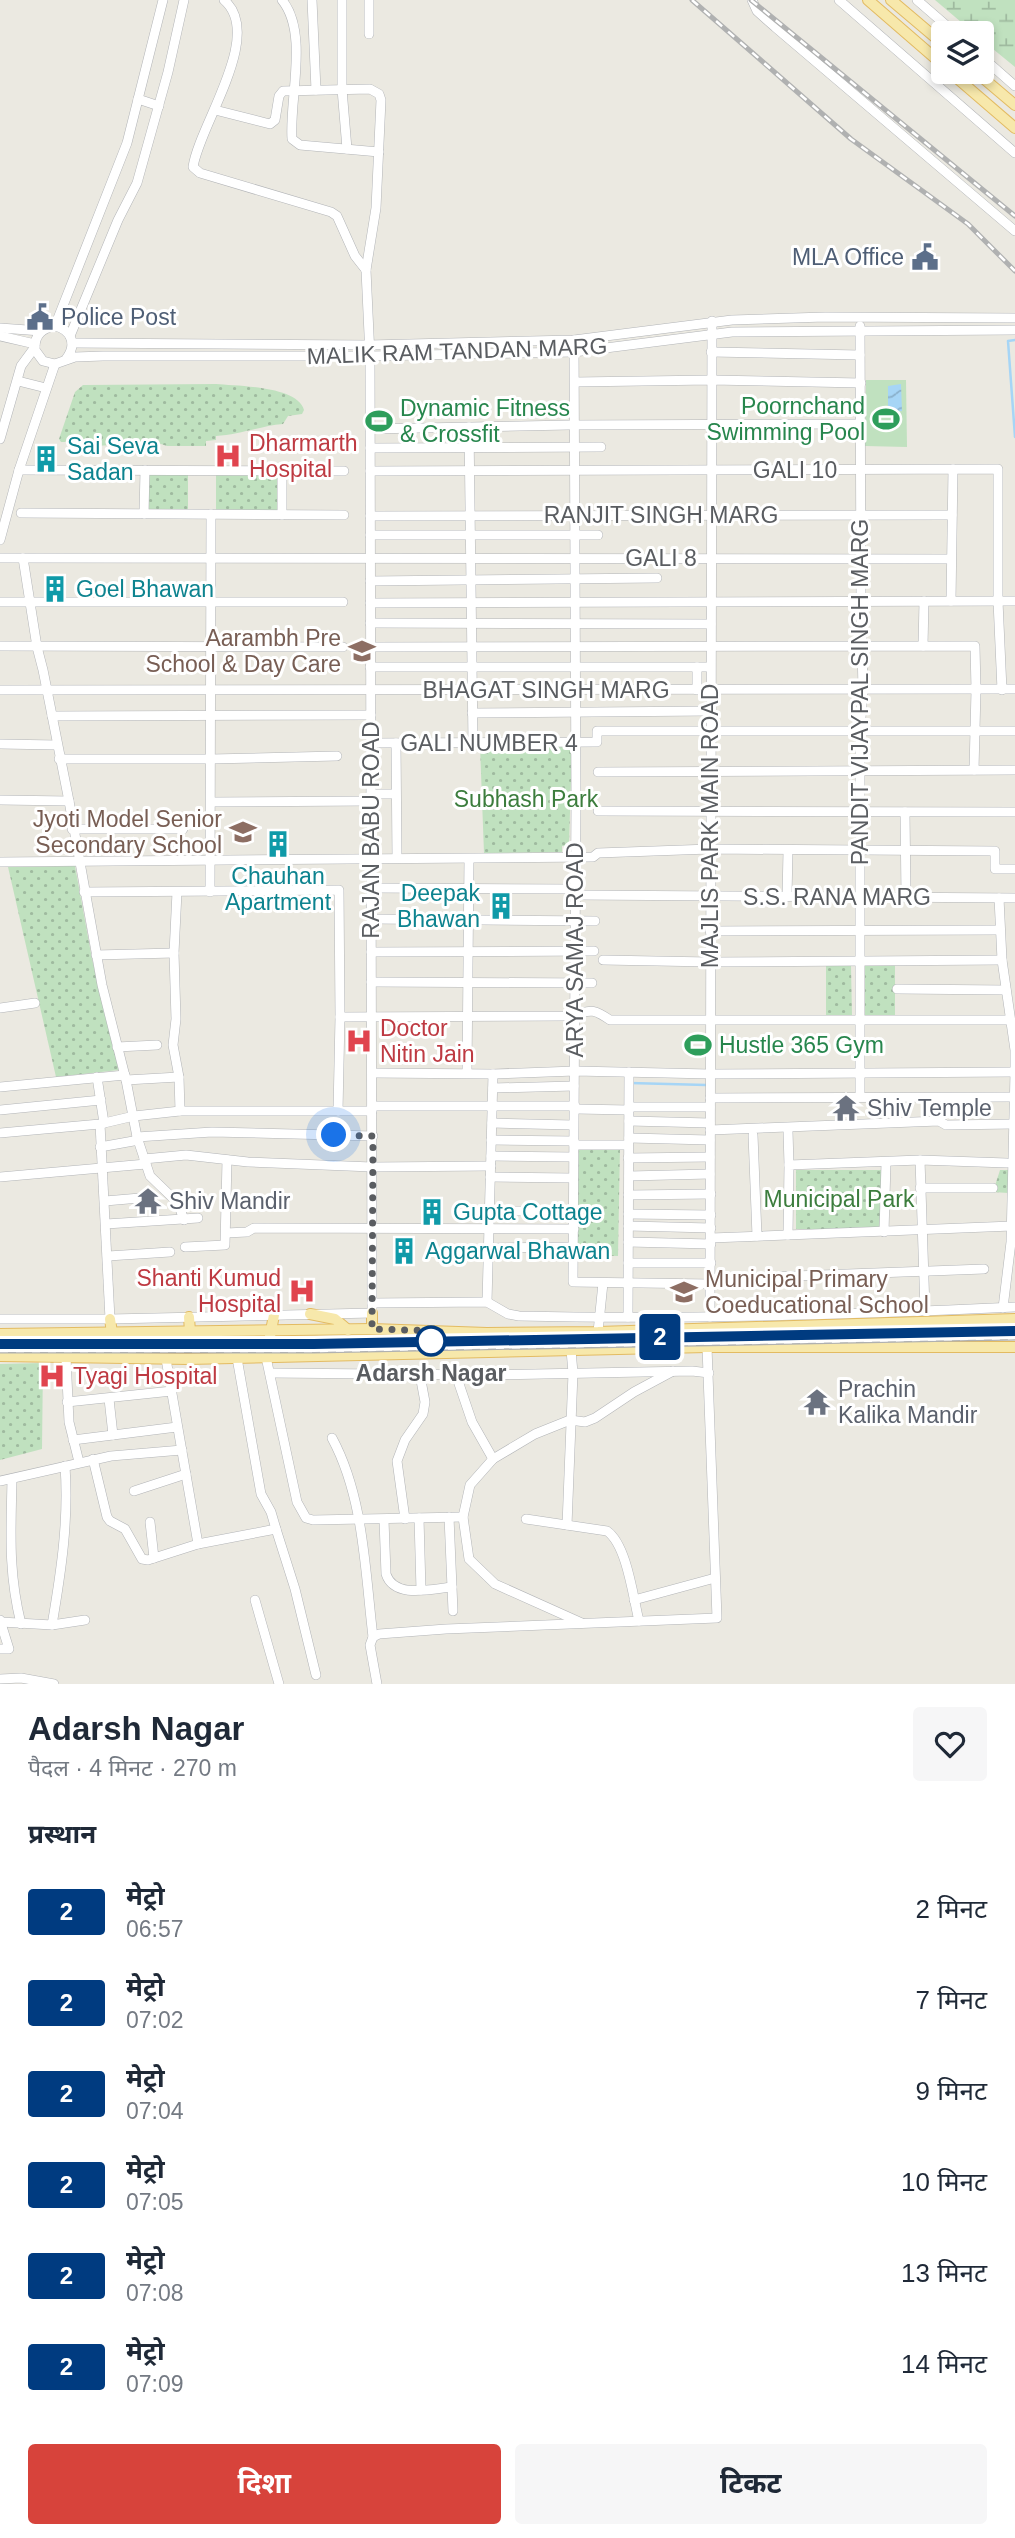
<!DOCTYPE html>
<html lang="hi">
<head>
<meta charset="utf-8">
<style>
	body { margin:0; font-family:Helvetica,"Noto Sans Devanagari",sans-serif; background:#f6f6f7; color:#1f2937; height:100vh; display:flex; flex-direction:column; font-size:26px; white-space:nowrap }
	* { box-sizing:border-box; margin:0 }
	p { font-size:23px; color:#747a83 }
	.icon { flex:none; width:38px; height:38px; fill:none; stroke:currentColor; stroke-width:2; stroke-linecap:round; stroke-linejoin:round }
	.map { position:relative; height:1684px; overflow:hidden }
	.drawer { display:flex; flex-direction:column; background:#fff; flex:1 }
	.drawer>* { flex:none }
	.badge { padding:0 14px; border-radius:5px; font-size:24px; line-height:46px }
	.tools { position:absolute; left:931px; top:21px; display:grid; gap:14px }
	.tools a { display:grid; place-items:center; width:63px; height:63px; border-radius:7px; background:#fff; box-shadow:0 4px 10px #0003; font-size:35px }
	.you { position:absolute; width:35px; height:35px; margin:-18px; border:5px solid #fff; border-radius:50%; background:#1a73e8; box-shadow:0 0 0 10px #1a73e833 }
	.map>.badge { position:absolute; translate:-50% -50%; box-shadow:0 0 0 4px #fff }
	h2 { padding:0 28px; font-size:26px; line-height:63px }
	.round { display:grid; place-items:center; flex:none; width:74px; height:74px; border-radius:7px; background:#f6f6f7 }
	.headline { display:flex; align-items:center; justify-content:space-between; height:119px; padding:0 28px }
	h1 { font-size:33px; font-weight:700; line-height:52px }
	.button { display:flex; gap:14px; margin-top:auto; padding:14px 28px }
	.button a { flex:1; height:80px; border-radius:7px; background:#d7433b; color:#fff; font-size:28px; font-weight:700; line-height:80px; text-align:center }
	.button a+a { background:#f6f6f7; color:#1f2937 }
	ul { padding:0; list-style:none }
	li { display:flex; align-items:center; gap:21px; height:91px; padding:0 28px }
	li div { flex:1 }
	li b { display:block; font-size:26px }
	li em { font-style:normal }
	li .badge { min-width:77px; font-weight:700; text-align:center }
	.map>svg:first-child { display:block }
</style>
</head>
<body>
<div class="map">
<svg width="1015" height="1684" viewBox="0 0 1015 1684">
	<defs>
		<pattern id="grass-dots" width="8" height="8" patternUnits="userSpaceOnUse" patternTransform="scale(1.75)"><rect width="8" height="8" fill="#c0e1bf"/><path d="M2 2h.1M6 6h.1" fill="none" stroke="#9fba9f" stroke-width="1.8" stroke-linecap="round"/></pattern>
		<pattern id="wetland-marsh" width="20" height="14" patternUnits="userSpaceOnUse" patternTransform="scale(1.75)"><rect width="20" height="14" fill="#c0e1bf"/><path d="M1 5h8M5 5V1M11 12h8M15 12V8" fill="none" stroke="#9fba9f"/></pattern>
		<pattern id="water-waves" width="16" height="10" patternUnits="userSpaceOnUse" patternTransform="scale(1.75)"><rect width="16" height="10" fill="#a6d5f6"/><path d="M0 5q4-4 8 0t8 0" fill="none" stroke="#8ab0cb"/></pattern>
	</defs>
	<rect width="100%" height="100%" fill="#ebe9e1"/>
	<g fill="url(#grass-dots)">
		<path d="M216 384C237 386 298 386 304 410L302 414 288 416 283 424C260 426 239 435 216 436V440L206 441V446H167L158 443 71 447 70 442H61L59 439 75 392 83 385Z"/>
		<path d="M216 473 279 474 278 511H216Z"/>
		<rect x="147" y="474" width="41" height="37"/>
		<path d="M480 746H572L569 846H562V852L484 853Z"/>
		<path d="M75 866 92 959 119 1070 56 1077 8 867Z"/>
		<path d="M895 965V1016H865V966Z"/>
		<path d="M826 966H851L852 1016H826Z"/>
		<path d="M578 1147H620L618 1256 576 1255Z"/>
		<rect x="796" y="1170" width="85" height="59"/>
		<path d="M1000 1170H1008V1193L993 1192Z"/>
		<path d="M43 1363 42 1449 0 1460V1364Z"/>
	</g>
	<path fill="url(#wetland-marsh)" d="M935 0H1015V67L982 40V33H974Z"/>
	<path fill="#c0e1bf" d="M866 380H906L907 447 865 446Z"/>
	<path fill="url(#water-waves)" d="M901 384 902 411 890 412 888 410V386Z"/>
	<g fill="none" stroke-linecap="round" stroke-linejoin="round">
		<g stroke="#a6d5f6" stroke-width="2.5">
			<path d="M1015 340 1008 341 1015 437"/>
			<path d="M630 1083 706 1085"/>
		</g>
		<defs>
			<g id="minor">
				<path d="M224 0C265 35 199 125 193 167L200 173 331 212 337 216 355 256 366 270"/>
				<path d="M282 0C309 33 289 99 292 139L300 145 379 152"/>
				<path d="M312 0 316 90"/>
				<path d="M342 0V89L347 149"/>
				<path d="M369 0V34"/>
				<path d="M752 0 757 11 775 27 1015 231"/>
				<path d="M839 0 1015 153"/>
				<path d="M917 0 955 33"/>
				<path d="M982 57 1015 86"/>
				<path d="M138 99 159 106"/>
				<path d="M215 110 270 124 275 120 279 96 283 91 370 89 379 94 381 100 376 208 366 270 370 356 372 1303"/>
				<path d="M55 326 127 143 163 0"/>
				<path d="M0 328 41 331"/>
				<path d="M0 336 35 344"/>
				<path d="M70 336 118 220 137 183 168 72 184 0"/>
				<path d="M574 340 576 800 573 1282 711 1284"/>
				<path d="M72 343 369 345 574 340 732 320 825 317 1015 318"/>
				<path d="M711 352 860 355"/>
				<path d="M66 359C77 345 72 330 55 326 41 328 34 336 35 350L43 361 55 364 75 357 103 356H370L574 352 732 332 1015 330"/>
				<path d="M18 381 46 388"/>
				<path d="M575 382 711 380 861 383"/>
				<path d="M469 427 473 743"/>
				<path d="M370 429 569 425 861 424"/>
				<path d="M0 439 21 366 35 347"/>
				<path d="M370 448 601 447"/>
				<path d="M19 470 344 471"/>
				<path d="M282 471V515"/>
				<path d="M370 471 998 469V601L1002 690"/>
				<path d="M21 513 344 515"/>
				<path d="M144 514 145 470"/>
				<path d="M370 516 952 515"/>
				<path d="M370 535H598"/>
				<path d="M0 540 19 470 55 364"/>
				<path d="M0 558 951 559"/>
				<path d="M23 558 37 647 43 670 69 801 102 985 126 1080 137 1137 150 1176 178 1203 184 1220"/>
				<path d="M370 581 657 578"/>
				<path d="M951 601 953 469"/>
				<path d="M0 602H343"/>
				<path d="M370 603 1015 601"/>
				<path d="M370 623 711 624"/>
				<path d="M0 646 343 647"/>
				<path d="M923 646 924 601"/>
				<path d="M370 647 975 646 976 690 974 770"/>
				<path d="M370 667H710"/>
				<path d="M697 667V690"/>
				<path d="M0 690 1015 689"/>
				<path d="M472 713 710 711"/>
				<path d="M52 716 371 715"/>
				<path d="M371 743 597 742V731H1015"/>
				<path d="M396 743 397 858"/>
				<path d="M0 744 57 745"/>
				<path d="M59 759H211L337 756"/>
				<path d="M598 772 1015 770"/>
				<path d="M371 794H393"/>
				<path d="M0 800 69 801"/>
				<path d="M211 802 371 801"/>
				<path d="M598 811 1015 812"/>
				<path d="M905 812 906 897"/>
				<path d="M72 829H183"/>
				<path d="M0 862 593 857 598 853 710 849 995 851V869H1015"/>
				<path d="M371 888 574 889"/>
				<path d="M84 892 339 890 340 1017 338 1111"/>
				<path d="M177 892 174 953 176 1019 173 1045 179 1077 180 1111"/>
				<path d="M210 892 211 514"/>
				<path d="M575 895 1015 898"/>
				<path d="M787 897 788 851"/>
				<path d="M999 898 1002 960 1015 1050V1072L1011 1242 1003 1308"/>
				<path d="M371 919 595 921"/>
				<path d="M710 931 1000 930"/>
				<path d="M371 952 594 951"/>
				<path d="M96 955 174 953"/>
				<path d="M603 960 710 962 1002 960"/>
				<path d="M371 982 592 983"/>
				<path d="M897 989 1006 990"/>
				<path d="M0 1008 35 1003"/>
				<path d="M340 1017 566 1016C589 1014 587 1004 610 1020H1009"/>
				<path d="M117 1047 157 1045"/>
				<path d="M372 1073 493 1074 575 1071 710 1074 1015 1072"/>
				<path d="M467 1073 469 859"/>
				<path d="M97 1077 104 1123"/>
				<path d="M126 1080 179 1077"/>
				<path d="M0 1087 125 1075"/>
				<path d="M493 1088 574 1086"/>
				<path d="M860 1096V731L863 691 861 601 860 326"/>
				<path d="M710 1098 1015 1097"/>
				<path d="M372 1106H575"/>
				<path d="M629 1107H710"/>
				<path d="M576 1109 629 1110"/>
				<path d="M0 1110 101 1100"/>
				<path d="M629 1121 710 1123"/>
				<path d="M492 1123 573 1125"/>
				<path d="M100 1124 110 1319"/>
				<path d="M710 1130 939 1121 946 1125 1014 1124"/>
				<path d="M788 1131 789 1165"/>
				<path d="M0 1133 100 1124 134 1116 180 1111H372"/>
				<path d="M753 1135 757 1236"/>
				<path d="M137 1137 212 1132 373 1136"/>
				<path d="M629 1138 710 1140"/>
				<path d="M491 1140 574 1141"/>
				<path d="M574 1145H628"/>
				<path d="M100 1147 139 1140"/>
				<path d="M491 1156 573 1157"/>
				<path d="M628 1158 710 1157"/>
				<path d="M144 1159 186 1155 248 1162 372 1167 491 1166"/>
				<path d="M920 1160 925 1310"/>
				<path d="M629 1176 710 1174"/>
				<path d="M0 1177 146 1164"/>
				<path d="M490 1177 573 1178"/>
				<path d="M920 1188H993"/>
				<path d="M628 1195 711 1194"/>
				<path d="M105 1201 140 1198"/>
				<path d="M489 1211H573"/>
				<path d="M628 1214 711 1215"/>
				<path d="M106 1224 198 1218"/>
				<path d="M628 1226 711 1228"/>
				<path d="M884 1232 886 1163"/>
				<path d="M226 1233 247 1232 254 1228 574 1229"/>
				<path d="M788 1235 789 1165 920 1160 1007 1163"/>
				<path d="M711 1238 1012 1226"/>
				<path d="M628 1242 711 1244"/>
				<path d="M185 1247 225 1245 227 1160"/>
				<path d="M488 1248 573 1247"/>
				<path d="M108 1256 170 1252"/>
				<path d="M628 1263H711"/>
				<path d="M711 1279 984 1269"/>
				<path d="M487 1302 493 1074"/>
				<path d="M628 1317 629 1072"/>
				<path d="M710 1317 712 321"/>
				<path d="M0 1319H110L372 1313V1303L487 1302 508 1314 519 1316C684 1320 850 1315 1015 1307"/>
				<path d="M598 1332 603 1283"/>
				<path d="M925 1347 926 1323"/>
				<path d="M66 1357 69 1422 79 1462"/>
				<path d="M266 1357 297 1502 306 1518 313 1520 463 1517"/>
				<path d="M237 1358 261 1494 271 1512 276 1529"/>
				<path d="M166 1359 198 1544 276 1529 295 1589 316 1675"/>
				<path d="M270 1373 489 1375 692 1371 709 1373"/>
				<path d="M456 1375 472 1422 493 1459"/>
				<path d="M109 1399 113 1435"/>
				<path d="M67 1402 172 1391"/>
				<path d="M332 1438C364 1497 365 1571 373 1637L370 1645 377 1684"/>
				<path d="M73 1440 177 1427"/>
				<path d="M93 1459 107 1517 110 1521 125 1529 142 1559 148 1560 198 1544"/>
				<path d="M12 1479C11 1531 8 1571 21 1624"/>
				<path d="M0 1481 111 1456 182 1450"/>
				<path d="M134 1491 186 1474"/>
				<path d="M449 1517 453 1611"/>
				<path d="M419 1518 421 1590"/>
				<path d="M405 1519 397 1461 405 1440 423 1414 425 1402 420 1375"/>
				<path d="M526 1519 607 1531C627 1545 633 1597 639 1621"/>
				<path d="M384 1520 386 1574C394 1599 431 1589 452 1587"/>
				<path d="M150 1522 154 1558"/>
				<path d="M567 1525 573 1373 571 1350"/>
				<path d="M255 1600 279 1684"/>
				<path d="M634 1600 715 1578"/>
				<path d="M0 1620 9 1649H0"/>
				<path d="M1 1622 52 1625C61 1572 69 1520 65 1466"/>
				<path d="M582 1623 495 1584 469 1559 463 1517 470 1485 493 1459 535 1434 570 1420 585 1422 595 1418 634 1392 673 1371"/>
				<path d="M52 1625 85 1620"/>
				<path d="M373 1637 379 1634 446 1629 717 1618 707 1347"/>
				<path d="M0 1679 21 1678 54 1684"/>
			</g>
			<g id="major">
				<path d="M868 0 943 65"/>
				<path d="M891 0 943 44"/>
				<path d="M950 72 1015 128"/>
				<path d="M976 72 1015 105"/>
				<path d="M310 1314 335 1319 348 1330"/>
				<path d="M189 1317 190 1332"/>
				<path d="M110 1319 112 1333"/>
				<path d="M372 1329V1313"/>
				<path d="M0 1334 372 1329 487 1333 598 1332 1015 1319"/>
				<path d="M0 1356 188 1359 707 1347H1015"/>
				<path d="M266 1357 274 1315"/>
			</g>
		</defs>
		<use href="#minor" stroke="#b2b4b7" stroke-width="10"/>
		<use href="#major" stroke="#e3bb62" stroke-width="12"/>
		<use href="#minor" stroke="#fff" stroke-width="9"/>
		<use href="#major" stroke="#f7e8ab" stroke-width="10"/>
		<defs>
			<g id="rail">
				<path d="M692 0 851 139 968 224 1015 271"/>
				<path d="M751 0 1015 216"/>
				<path d="M0 1351H314L1015 1338"/>
			</g>
		</defs>
		<use href="#rail" stroke="#b0b1b1" stroke-width="5"/>
		<use href="#rail" stroke="#fff" stroke-width="2.5" stroke-dasharray="8" stroke-linecap="butt"/>
	</g>
	<g fill="none" stroke-linecap="round" stroke-linejoin="round">
		<defs>
			<path id="line" d="M0 1344H314L1015 1331"/>
		</defs>
		<use href="#line" stroke="#fff" stroke-width="16"/>
		<use href="#line" stroke="#003b80" stroke-width="10"/>
		<path stroke="#5a5d61" stroke-width="7" stroke-dasharray="0 12.6" d="M334 1135 373 1136 372 1329 441 1331 431 1341"/>
	</g>
	<defs>
		<symbol id="civic-bare" viewBox="-9 -9 18 18"><path d="M-.6-6.5H3V-4.5H.6V-3L4-1V1h2V6H-6V1h2V-1L-.6-3ZM-1.2 2.5V6h2.4V2.5Z" fill="#5c6f8a" stroke="#fff" stroke-width="2.5" paint-order="stroke"/></symbol>
		<symbol id="stadium-bare" viewBox="-9 -9 18 18"><path d="M0-5a6.5 5 0 1 0 0 10a6.5 5 0 1 0 0-10ZM-3.5-1.8h7v3.6h-7Z" fill="#2e9e5b" stroke="#fff" stroke-width="2.5" paint-order="stroke"/></symbol>
		<symbol id="hospital-bare" viewBox="-9 -9 18 18"><path d="M-5-5h3v3.5h4V-5h3V5h-3V1.5h-4V5h-3Z" fill="#e0444e" stroke="#fff" stroke-width="2.5" paint-order="stroke"/></symbol>
		<symbol id="building-bare" viewBox="-9 -9 18 18"><path d="M-4-6H4V6H1V3H-1V6H-4ZM-2.5-4.3h1.7v1.8h-1.7ZM.8-4.3h1.7v1.8H.8ZM-2.5-1h1.7V.8h-1.7ZM.8-1h1.7V.8H.8Z" fill="#0f9aa8" stroke="#fff" stroke-width="2.5" paint-order="stroke"/></symbol>
		<symbol id="school-bare" viewBox="-9 -9 18 18"><path d="M0-5L7-2L0 1L-7-2ZM-4 1L0 2.5L4 1V4Q0 6-4 4Z" fill="#8d6e63" stroke="#fff" stroke-width="2.5" paint-order="stroke"/></symbol>
		<symbol id="temple-bare" viewBox="-9 -9 18 18"><path d="M0-6L5-2H3V0L6.5 2.5H4V6H1.5V3h-3V6H-4V2.5H-6.5L-3 0V-2H-5Z" fill="#6b7280" stroke="#fff" stroke-width="2.5" paint-order="stroke"/></symbol>
	</defs>
	<g fill-rule="evenodd">
		<use href="#civic-bare" x="906" y="238" width="38" height="38"/>
		<use href="#civic-bare" x="21" y="298" width="38" height="38"/>
		<use href="#stadium-bare" x="867" y="400" width="38" height="38"/>
		<use href="#stadium-bare" x="360" y="402" width="38" height="38"/>
		<use href="#hospital-bare" x="209" y="437" width="38" height="38"/>
		<use href="#building-bare" x="27" y="440" width="38" height="38"/>
		<use href="#building-bare" x="36" y="570" width="38" height="38"/>
		<use href="#school-bare" x="343" y="632" width="38" height="38"/>
		<use href="#school-bare" x="224" y="813" width="38" height="38"/>
		<use href="#building-bare" x="259" y="825" width="38" height="38"/>
		<use href="#building-bare" x="482" y="887" width="38" height="38"/>
		<use href="#hospital-bare" x="340" y="1022" width="38" height="38"/>
		<use href="#stadium-bare" x="679" y="1026" width="38" height="38"/>
		<use href="#temple-bare" x="827" y="1089" width="38" height="38"/>
		<use href="#temple-bare" x="129" y="1182" width="38" height="38"/>
		<use href="#building-bare" x="413" y="1193" width="38" height="38"/>
		<use href="#building-bare" x="385" y="1232" width="38" height="38"/>
		<use href="#hospital-bare" x="283" y="1272" width="38" height="38"/>
		<use href="#school-bare" x="665" y="1273" width="38" height="38"/>
		<use href="#hospital-bare" x="33" y="1357" width="38" height="38"/>
		<use href="#temple-bare" x="798" y="1383" width="38" height="38"/>
	</g>
	<circle fill="#fff" stroke="#003b80" stroke-width="3.5" cx="431" cy="1341" r="14"/>
	<g text-anchor="middle" dominant-baseline="central" stroke-width="6" stroke-linejoin="round" paint-order="stroke">
		<g font-size="23" fill="#4e5e75" stroke="#fff" text-anchor="end">
			<text x="904" y="257">MLA Office</text>
			<text x="61" y="317" text-anchor="start">Police Post</text>
		</g>
		<g font-size="23" fill="#5a5d61" stroke="#fff">
			<text transform="translate(457 351) rotate(-2)">MALIK RAM TANDAN MARG</text>
			<text x="795" y="470">GALI 10</text>
			<text x="661" y="515">RANJIT SINGH MARG</text>
			<text x="661" y="558">GALI 8</text>
			<text x="546" y="690">BHAGAT SINGH MARG</text>
			<text transform="translate(860 692) rotate(-90)">PANDIT VIJAYPAL SINGH MARG</text>
			<text x="489" y="743">GALI NUMBER 4</text>
			<text transform="translate(710 826) rotate(-90)">MAJLIS PARK MAIN ROAD</text>
			<text transform="translate(371 830) rotate(-90)">RAJAN BABU ROAD</text>
			<text x="837" y="897">S.S. RANA MARG</text>
			<text transform="translate(575 950) rotate(-90)">ARYA SAMAJ ROAD</text>
		</g>
		<g font-size="23" fill="#27864d" stroke="#fff" text-anchor="start">
			<text x="865" y="406" text-anchor="end">Poornchand<tspan x="865" dy="26">Swimming Pool</tspan></text>
			<text x="400" y="408">Dynamic Fitness<tspan x="400" dy="26">&amp; Crossfit</tspan></text>
			<text x="719" y="1045">Hustle 365 Gym</text>
		</g>
		<g font-size="23" fill="#be3a42" stroke="#fff" text-anchor="start">
			<text x="249" y="443">Dharmarth<tspan x="249" dy="26">Hospital</tspan></text>
			<text x="380" y="1028">Doctor<tspan x="380" dy="26">Nitin Jain</tspan></text>
			<text x="281" y="1278" text-anchor="end">Shanti Kumud<tspan x="281" dy="26">Hospital</tspan></text>
			<text x="73" y="1376">Tyagi Hospital</text>
		</g>
		<g font-size="23" fill="#0d838f" stroke="#fff" text-anchor="start">
			<text x="67" y="446">Sai Seva<tspan x="67" dy="26">Sadan</tspan></text>
			<text x="76" y="589">Goel Bhawan</text>
			<text x="278" y="876" text-anchor="middle">Chauhan<tspan x="278" dy="26">Apartment</tspan></text>
			<text x="480" y="893" text-anchor="end">Deepak<tspan x="480" dy="26">Bhawan</tspan></text>
			<text x="453" y="1212">Gupta Cottage</text>
			<text x="425" y="1251">Aggarwal Bhawan</text>
		</g>
		<g font-size="23" fill="#785e54" stroke="#fff" text-anchor="end">
			<text x="341" y="638">Aarambh Pre<tspan x="341" dy="26">School &amp; Day Care</tspan></text>
			<text x="222" y="819">Jyoti Model Senior<tspan x="222" dy="26">Secondary School</tspan></text>
			<text x="705" y="1279" text-anchor="start">Municipal Primary<tspan x="705" dy="26">Coeducational School</tspan></text>
		</g>
		<g font-size="23" fill="#3c7d3d" stroke="#fff">
			<text x="526" y="799">Subhash Park</text>
			<text x="839" y="1199">Municipal Park</text>
		</g>
		<g font-size="23" fill="#5b616d" stroke="#fff" text-anchor="start">
			<text x="867" y="1108">Shiv Temple</text>
			<text x="169" y="1201">Shiv Mandir</text>
			<text x="838" y="1389">Prachin<tspan x="838" dy="26">Kalika Mandir</tspan></text>
		</g>
		<g font-size="23" font-weight="bold" fill="#5a5d61" stroke="#fff">
			<text x="431" y="1373">Adarsh Nagar</text>
		</g>
	</g>
</svg>
<div class="tools">
<a><svg class="icon" aria-label="layers" viewBox="0 0 24 24"><path d="M12 4l9 5-9 5-9-5zM3 14l9 5 9-5"/></svg></a>
</div>
<div class="you" style="left:334px;top:1135px"></div>
<b class="badge" style="left:660px;top:1337px;background:#003b80;color:#fff">2</b>
</div>
<section class="drawer">
<div class="headline"><div><h1>Adarsh Nagar</h1><p>पैदल · 4 मिनट · 270 m</p></div><a class="round"><svg class="icon" aria-label="heart" viewBox="0 0 24 24"><path d="M12 20l-8-8c-3-5 5-10 8-4 3-6 11-1 8 4z"/></svg></a></div>
<h2>प्रस्थान</h2>
<ul>
<li><span class="badge" style="background:#003b80;color:#fff">2</span><div><b>मेट्रो</b><p>06:57</p></div><em>2 मिनट</em></li>
<li><span class="badge" style="background:#003b80;color:#fff">2</span><div><b>मेट्रो</b><p>07:02</p></div><em>7 मिनट</em></li>
<li><span class="badge" style="background:#003b80;color:#fff">2</span><div><b>मेट्रो</b><p>07:04</p></div><em>9 मिनट</em></li>
<li><span class="badge" style="background:#003b80;color:#fff">2</span><div><b>मेट्रो</b><p>07:05</p></div><em>10 मिनट</em></li>
<li><span class="badge" style="background:#003b80;color:#fff">2</span><div><b>मेट्रो</b><p>07:08</p></div><em>13 मिनट</em></li>
<li><span class="badge" style="background:#003b80;color:#fff">2</span><div><b>मेट्रो</b><p>07:09</p></div><em>14 मिनट</em></li>
</ul>
<div class="button"><a>दिशा</a><a>टिकट</a></div>
</section>
</body>
</html>
